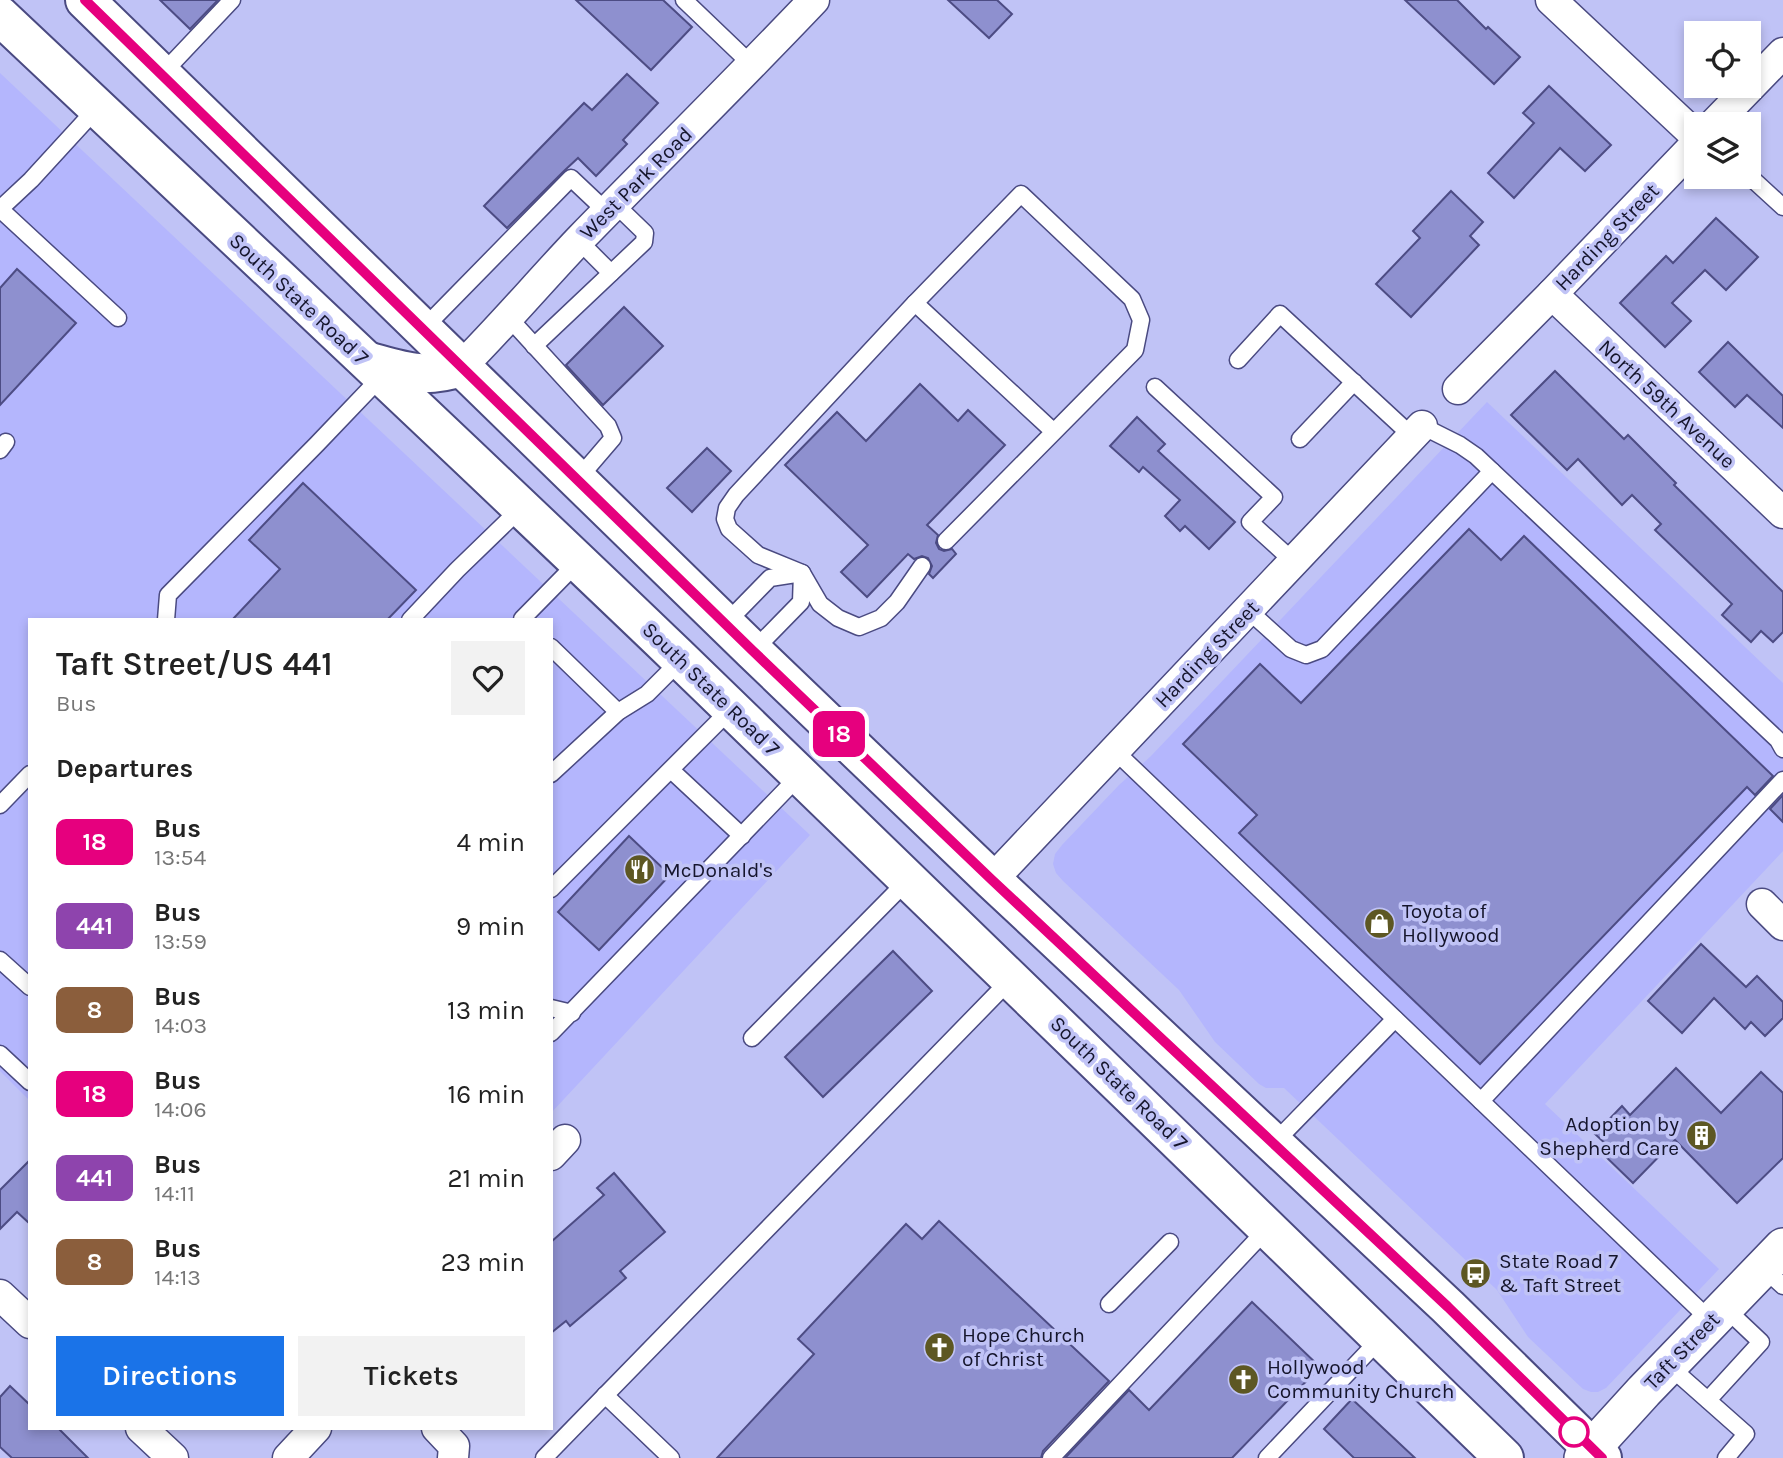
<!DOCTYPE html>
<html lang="en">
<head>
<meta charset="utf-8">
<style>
	body { margin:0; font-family:Karla,sans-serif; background:#f2f2f2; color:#222; height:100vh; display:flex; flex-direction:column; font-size:26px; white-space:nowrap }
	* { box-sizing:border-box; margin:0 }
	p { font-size:23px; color:#767676 }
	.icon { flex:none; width:38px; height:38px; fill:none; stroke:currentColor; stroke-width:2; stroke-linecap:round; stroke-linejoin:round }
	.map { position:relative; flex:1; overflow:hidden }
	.drawer { position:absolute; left:28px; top:618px; width:525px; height:812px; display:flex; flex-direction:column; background:#fff; border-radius:0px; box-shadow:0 4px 10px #0003 }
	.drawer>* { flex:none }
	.badge { padding:0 14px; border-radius:10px; font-size:24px; line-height:46px }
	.fabs { position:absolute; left:1684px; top:21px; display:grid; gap:14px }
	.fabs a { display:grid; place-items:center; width:77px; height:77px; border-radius:0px; background:#fff; box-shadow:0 4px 10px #0003; font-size:35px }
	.map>.badge { position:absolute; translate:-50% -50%; box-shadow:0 0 0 4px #fff }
	h2 { padding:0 28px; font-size:26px; line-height:63px }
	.round { display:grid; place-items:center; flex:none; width:74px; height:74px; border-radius:0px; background:#f2f2f2 }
	.summary { display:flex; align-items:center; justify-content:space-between; height:119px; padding:0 28px }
	h1 { font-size:33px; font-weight:600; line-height:52px }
	.cta { display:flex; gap:14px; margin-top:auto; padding:14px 28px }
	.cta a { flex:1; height:80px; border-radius:0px; background:#1a73e8; color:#fff; font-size:28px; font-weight:600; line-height:80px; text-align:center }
	.cta a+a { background:#f2f2f2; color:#222 }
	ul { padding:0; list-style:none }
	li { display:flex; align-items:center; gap:21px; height:84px; padding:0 28px }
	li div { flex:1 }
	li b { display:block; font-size:26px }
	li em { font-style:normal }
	li .badge { min-width:77px; font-weight:700; text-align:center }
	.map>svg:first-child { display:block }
</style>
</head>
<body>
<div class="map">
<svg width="1783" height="1458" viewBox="0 0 1783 1458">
	<rect width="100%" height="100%" fill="#c0c3f6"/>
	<g fill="#b4b6fd">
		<path d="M0 73 810 835 551 1113V620H30V1101L0 1071Z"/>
		<path d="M1487 402 1783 683V851L1545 1104 1719 1269 1606 1388 1598 1392H1591L1583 1389 1528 1337 1497 1290 1284 1088H1266L1259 1084 1215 1042 1179 990 1063 881 1056 873 1053 864 1055 854 1062 845 1119 785 1151 756Z"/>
	</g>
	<g fill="#8e90cf" stroke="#4d4c84" stroke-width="2">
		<path d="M160 0H218L190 29Z"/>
		<path d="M576 0H663L692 27 651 70Z"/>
		<path d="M948 0H997L1012 14 989 38Z"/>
		<path d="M1405 0H1457L1486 29 1488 27 1520 57 1494 84Z"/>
		<path d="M627 74 658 103 623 140 627 144 596 176 578 158 564 171 507 228 484 206 584 103 592 110Z"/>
		<path d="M1549 86 1611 145 1585 171 1560 148 1514 198 1488 173 1534 123 1523 113Z"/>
		<path d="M1451 191 1483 222 1470 236 1479 245 1411 317 1376 284 1420 238 1413 231Z"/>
		<path d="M1716 218 1758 257 1726 290 1705 270 1672 303 1691 321 1665 347 1620 303 1666 256 1673 263Z"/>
		<path d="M17 269 76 323 0 405V288Z"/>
		<path d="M624 307 663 346 603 405 566 365Z"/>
		<path d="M1728 342 1783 396V428L1747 395 1735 407 1699 372Z"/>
		<path d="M1555 371 1624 439 1628 435 1676 483 1674 485 1783 592V632L1773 642 1761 631 1751 642 1722 615 1732 604 1655 530 1661 524 1632 495 1622 505 1578 459 1567 470 1511 415Z"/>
		<path d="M920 384 958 421 968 410 1005 445 927 525 938 535 936 543 939 549 944 551 952 549 956 554 933 578 929 574 932 566 928 558 922 556 914 559 908 554 867 597 841 572 868 545 785 465 837 412 866 441Z"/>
		<path d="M1137 417 1165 444 1158 451 1235 522 1209 549 1185 526 1180 531 1165 516 1180 500 1143 467 1139 472 1110 446Z"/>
		<path d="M707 448 731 471 692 512 667 488Z"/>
		<path d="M303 483 416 590 387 620H232L280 569 249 540Z"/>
		<path d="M1469 529 1501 560 1524 536 1773 776 1755 795 1747 787 1480 1064 1239 833 1257 815 1183 744 1260 664 1301 703Z"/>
		<path d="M1783 795V822L1770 809Z"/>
		<path d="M629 836 670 875 599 950 558 912Z"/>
		<path d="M1701 944 1746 987 1757 976 1783 1002V1018L1765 1036 1751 1022 1745 1029 1714 998 1682 1033 1648 1001Z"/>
		<path d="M893 951 932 991 823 1097 785 1057Z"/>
		<path d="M1676 1068 1721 1113 1761 1072 1783 1093V1158L1737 1203 1675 1140 1633 1183 1603 1154 1609 1147 1595 1134 1622 1106 1630 1115Z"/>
		<path d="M30 1160V1224L17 1212 0 1229V1190Z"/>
		<path d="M614 1173 665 1232 620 1271 626 1278 570 1326 566 1321 551 1333V1242L604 1195 597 1188Z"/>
		<path d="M939 1221 1109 1381 1043 1451 1041 1458H717L814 1354 798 1339 906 1224 922 1239Z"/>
		<path d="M1252 1302 1320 1367 1232 1458H1065L1129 1390 1149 1410Z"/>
		<path d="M10 1386 30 1405V1428H58L88 1458H12L0 1447V1397Z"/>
		<path d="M1352 1399 1415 1458H1354L1324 1429Z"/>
	</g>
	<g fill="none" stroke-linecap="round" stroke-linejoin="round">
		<defs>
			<g id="service">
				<path d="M684 0 752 65"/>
				<path d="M161 75 232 0"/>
				<path d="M1748 175 1783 207"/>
				<path d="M0 209 118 318"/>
				<path d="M0 209 31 180 97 108"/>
				<path d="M579 241 611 273"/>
				<path d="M915 303 736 495 727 508 725 519 729 529 758 555 802 573 820 604 838 618 859 627 881 618 897 602 922 566"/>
				<path d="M509 318 608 426 613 438 577 480"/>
				<path d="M422 330 571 178 607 212"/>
				<path d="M534 346 644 242 645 233 615 204"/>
				<path d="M1238 360 1280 314 1413 437"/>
				<path d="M1155 387 1274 497 1250 522 1294 562"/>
				<path d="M1422 426 1460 445 1476 456 1778 740 1783 749"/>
				<path d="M1300 439 1354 382"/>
				<path d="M0 450 6 442"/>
				<path d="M946 541 1135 350 1141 320 1132 299 1021 194 915 303 1054 432"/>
				<path d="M1249 611 1291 649 1306 655 1322 649 1492 471"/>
				<path d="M166 620 168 595 317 444 382 376"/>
				<path d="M410 620 457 570 521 508"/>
				<path d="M523 620 522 619 578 562"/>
				<path d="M725 624 770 578 802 573 801 602 753 651"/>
				<path d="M551 647 618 712"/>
				<path d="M1115 751 1711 1321"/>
				<path d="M671 770 742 836"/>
				<path d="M551 774 618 712 647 694 681 660"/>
				<path d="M0 805 30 774"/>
				<path d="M551 889 731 709"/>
				<path d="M0 960 30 987"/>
				<path d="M551 1008 572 1013"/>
				<path d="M551 1033 800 775"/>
				<path d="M752 1038 908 880"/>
				<path d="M0 1054 30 1082"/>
				<path d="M1481 1101 1783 780"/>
				<path d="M1273 1144 1395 1019"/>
				<path d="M1762 1267 1783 1286"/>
				<path d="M1109 1304 1170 1242"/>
				<path d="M1668 1365 1746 1434 1726 1458"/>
				<path d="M605 1395 671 1458"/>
				<path d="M1708 1400 1761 1342 1724 1307"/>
				<path d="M544 1458 1012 978"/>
				<path d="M1051 1458 1267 1229"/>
				<path d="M1267 1458 1380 1339"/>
			</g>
			<g id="minor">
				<path d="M1551 0 1696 136"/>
				<path d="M1714 124 1783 53"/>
				<path d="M1552 294 1783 513"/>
				<path d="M461 367C502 326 540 281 580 239 658 159 737 81 814 0"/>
				<path d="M1458 389 1552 294 1696 144"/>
				<path d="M992 880 1422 426"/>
				<path d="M1762 904 1783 925"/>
				<path d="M551 1155 565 1140"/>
				<path d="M0 1295 30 1323"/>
				<path d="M141 1428 173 1458"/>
				<path d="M437 1428 454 1446 453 1458"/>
				<path d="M288 1458 316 1428"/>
			</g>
			<path id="tertiary" d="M1583 1458 1644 1391 1783 1247"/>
			<g id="primary">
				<path d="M85 0 753 651 992 880 1448 1307 1602 1458"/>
				<path d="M0 16C226 229 453 441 677 656 954 922 1228 1191 1504 1458"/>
				<path d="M370 362C406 372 424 379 461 367"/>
			</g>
		</defs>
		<use href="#service" stroke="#4a4a81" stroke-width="19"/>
		<use href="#minor" stroke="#4a4a81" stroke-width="33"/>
		<use href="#tertiary" stroke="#4a4a81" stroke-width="40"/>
		<use href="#primary" stroke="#4a4a81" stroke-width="42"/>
		<use href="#service" stroke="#fff" stroke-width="16"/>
		<use href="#minor" stroke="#fff" stroke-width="30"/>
		<use href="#tertiary" stroke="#fff" stroke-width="37"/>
		<use href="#primary" stroke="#fff" stroke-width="38"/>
	</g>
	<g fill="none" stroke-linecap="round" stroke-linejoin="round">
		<defs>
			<path id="line" d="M85 0 753 651 992 880 1448 1307 1602 1458"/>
		</defs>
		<use href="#line" stroke="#fff" stroke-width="16"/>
		<use href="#line" stroke="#e6007e" stroke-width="10"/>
	</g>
	<defs>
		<symbol id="restaurant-disc" viewBox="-11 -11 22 22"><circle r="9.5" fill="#5d5723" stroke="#c0c3f6"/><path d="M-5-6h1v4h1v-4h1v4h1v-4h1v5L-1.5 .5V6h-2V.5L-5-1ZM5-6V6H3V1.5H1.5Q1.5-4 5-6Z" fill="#fff"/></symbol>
		<symbol id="shop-disc" viewBox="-11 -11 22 22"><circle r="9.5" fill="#5d5723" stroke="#c0c3f6"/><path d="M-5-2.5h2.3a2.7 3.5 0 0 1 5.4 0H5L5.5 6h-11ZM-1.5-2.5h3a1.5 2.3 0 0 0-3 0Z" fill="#fff"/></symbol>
		<symbol id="building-disc" viewBox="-11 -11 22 22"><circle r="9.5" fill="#5d5723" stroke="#c0c3f6"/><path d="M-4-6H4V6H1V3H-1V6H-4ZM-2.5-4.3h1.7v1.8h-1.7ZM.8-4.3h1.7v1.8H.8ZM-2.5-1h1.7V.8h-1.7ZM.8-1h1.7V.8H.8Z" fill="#fff"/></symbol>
		<symbol id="bus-disc" viewBox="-11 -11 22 22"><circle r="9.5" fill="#5d5723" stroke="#c0c3f6"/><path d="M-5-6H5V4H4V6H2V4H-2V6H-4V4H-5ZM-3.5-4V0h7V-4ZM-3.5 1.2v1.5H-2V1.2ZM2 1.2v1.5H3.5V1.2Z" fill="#fff"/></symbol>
		<symbol id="church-disc" viewBox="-11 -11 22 22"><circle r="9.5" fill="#5d5723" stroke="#c0c3f6"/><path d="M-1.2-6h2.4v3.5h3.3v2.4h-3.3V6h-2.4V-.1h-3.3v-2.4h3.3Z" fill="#fff"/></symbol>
	</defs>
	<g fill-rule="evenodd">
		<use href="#restaurant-disc" x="622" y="852" width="35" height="35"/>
		<use href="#shop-disc" x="1362" y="906" width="35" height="35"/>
		<use href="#building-disc" x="1684" y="1118" width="35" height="35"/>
		<use href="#bus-disc" x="1458" y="1256" width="35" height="35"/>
		<use href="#church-disc" x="922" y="1330" width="35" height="35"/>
		<use href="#church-disc" x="1226" y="1362" width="35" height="35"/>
	</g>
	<circle fill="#fff" stroke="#e6007e" stroke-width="3.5" cx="1574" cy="1432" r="14"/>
	<g text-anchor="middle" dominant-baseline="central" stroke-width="7" stroke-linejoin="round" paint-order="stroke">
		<g font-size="21" fill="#15152c" stroke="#c0c3f6">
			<text transform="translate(636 183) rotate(-45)">West Park Road</text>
			<text transform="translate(1607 237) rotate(-46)">Harding Street</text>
			<text transform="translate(299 299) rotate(43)">South State Road 7</text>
			<text transform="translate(1667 404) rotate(43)">North 59th Avenue</text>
			<text transform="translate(1207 654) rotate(-46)">Harding Street</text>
			<text transform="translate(711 689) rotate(44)">South State Road 7</text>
			<text transform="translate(1119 1083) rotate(44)">South State Road 7</text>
			<text transform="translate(1682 1351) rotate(-46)">Taft Street</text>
		</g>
		<g font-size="21" fill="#15152c" stroke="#c0c3f6" text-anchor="start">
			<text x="663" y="870">McDonald's</text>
			<text x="1402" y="911">Toyota of<tspan x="1402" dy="24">Hollywood</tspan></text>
			<text x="1679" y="1124" text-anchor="end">Adoption by<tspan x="1679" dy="24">Shepherd Care</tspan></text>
			<text x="1499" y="1261">State Road 7<tspan x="1499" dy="24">&amp; Taft Street</tspan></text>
			<text x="962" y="1335">Hope Church<tspan x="962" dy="24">of Christ</tspan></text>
			<text x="1267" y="1367">Hollywood<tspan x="1267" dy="24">Community Church</tspan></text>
		</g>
	</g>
</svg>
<div class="fabs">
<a><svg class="icon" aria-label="locate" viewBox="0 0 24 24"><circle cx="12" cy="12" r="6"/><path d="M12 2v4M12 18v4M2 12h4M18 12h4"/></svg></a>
<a><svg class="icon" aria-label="layers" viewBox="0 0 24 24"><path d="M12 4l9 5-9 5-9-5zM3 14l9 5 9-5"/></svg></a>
</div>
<b class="badge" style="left:839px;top:734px;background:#e6007e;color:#fff">18</b>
<section class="drawer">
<div class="summary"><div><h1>Taft Street/US 441</h1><p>Bus</p></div><a class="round"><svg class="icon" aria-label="heart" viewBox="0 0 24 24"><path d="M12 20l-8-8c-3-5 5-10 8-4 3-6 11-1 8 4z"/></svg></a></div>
<h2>Departures</h2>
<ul>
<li><span class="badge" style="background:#e6007e;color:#fff">18</span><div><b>Bus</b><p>13:54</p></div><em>4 min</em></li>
<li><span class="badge" style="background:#8e44ad;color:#fff">441</span><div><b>Bus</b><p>13:59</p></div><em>9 min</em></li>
<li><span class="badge" style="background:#8b5e3c;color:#fff">8</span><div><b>Bus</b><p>14:03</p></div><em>13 min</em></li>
<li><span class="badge" style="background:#e6007e;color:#fff">18</span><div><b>Bus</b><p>14:06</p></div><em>16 min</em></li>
<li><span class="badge" style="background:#8e44ad;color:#fff">441</span><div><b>Bus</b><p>14:11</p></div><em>21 min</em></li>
<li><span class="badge" style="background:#8b5e3c;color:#fff">8</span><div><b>Bus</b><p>14:13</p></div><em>23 min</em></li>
</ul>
<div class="cta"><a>Directions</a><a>Tickets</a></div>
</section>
</div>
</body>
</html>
